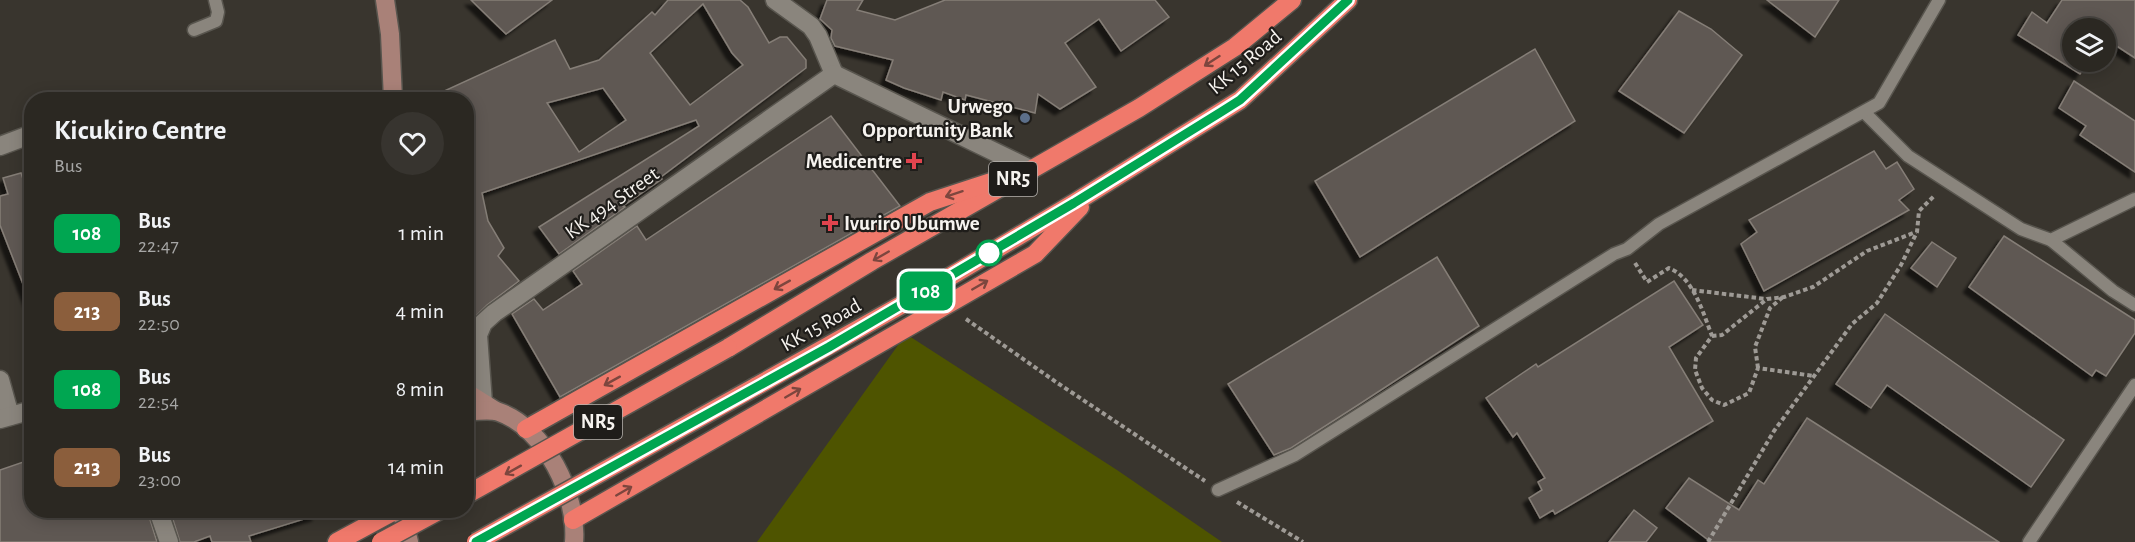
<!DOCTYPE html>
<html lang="en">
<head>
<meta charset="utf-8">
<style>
	body { margin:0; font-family:"Alegreya Sans",sans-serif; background:#37342f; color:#f1f3f6; height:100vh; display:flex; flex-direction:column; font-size:22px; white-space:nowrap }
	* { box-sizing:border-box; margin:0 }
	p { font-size:20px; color:#a6a6a5 }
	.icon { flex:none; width:33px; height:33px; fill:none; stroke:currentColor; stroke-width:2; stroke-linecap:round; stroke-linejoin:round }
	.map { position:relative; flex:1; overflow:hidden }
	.sheet { position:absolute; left:24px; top:92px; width:450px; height:426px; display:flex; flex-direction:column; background:#2b2822; border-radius:24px; box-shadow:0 3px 15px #0003,0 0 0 2px #474440 }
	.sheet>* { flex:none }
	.badge { padding:0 12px; border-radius:9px; font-size:21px; line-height:39px }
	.tools { position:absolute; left:2062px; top:18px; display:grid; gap:12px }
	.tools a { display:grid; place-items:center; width:54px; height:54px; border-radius:50%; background:#2b2822; box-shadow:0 3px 15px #0003,0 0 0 2px #474440; font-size:30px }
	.map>.badge { position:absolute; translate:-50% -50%; box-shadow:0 0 0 3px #fff }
	.round { display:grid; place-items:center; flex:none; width:63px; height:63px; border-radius:32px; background:#37342f }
	.head { display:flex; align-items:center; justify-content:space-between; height:102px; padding:0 30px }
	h1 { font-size:28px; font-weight:600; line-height:45px }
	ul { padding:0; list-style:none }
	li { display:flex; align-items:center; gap:18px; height:78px; padding:0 30px }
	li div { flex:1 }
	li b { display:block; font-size:22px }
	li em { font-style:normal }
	li .badge { min-width:66px; font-weight:700; text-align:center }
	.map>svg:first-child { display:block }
</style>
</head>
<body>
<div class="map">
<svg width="2135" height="542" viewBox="0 0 2135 542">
	<defs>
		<filter id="shadow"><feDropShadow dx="-5.5" dy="5.5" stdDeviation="1.5" flood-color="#0009"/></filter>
	</defs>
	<rect width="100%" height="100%" fill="#39352e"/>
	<path fill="#4e5400" d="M906 334 1117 470 1222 542H757Z"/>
	<g fill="#5f5852" stroke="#857e77" stroke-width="1.5" fill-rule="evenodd" filter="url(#shadow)">
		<path d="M471 0H552L506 34Z"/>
		<path d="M668 0H740L748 7 769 43 780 37H787L806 60V68L661 177 662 179 623 206 625 207 559 254 539 227 699 126 696 120 482 193 488 221 504 248 498 256 519 281 487 305 466 326V99H427L555 40 570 69 599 60 652 12 655 15ZM703 4 732 53 743 65 690 105 650 53ZM603 88 626 120 579 152 547 103Z"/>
		<path d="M827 0H863L857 10 895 20 945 0H1155L1169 17 1121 51 1099 19 1065 43 1096 87 1060 109 1038 94 1035 113 966 95 965 100 943 92 941 100 904 88 886 80 893 60 835 46 831 38 832 30 820 19Z"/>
		<path d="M1767 0H1839L1815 37Z"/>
		<path d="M2062 0H2135V58L2106 39V28H2073V62H2088L2080 74 2018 35 2032 12 2047 23Z"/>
		<path d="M1679 11 1711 29 1742 55 1684 133 1619 91Z"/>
		<path d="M1535 49 1575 121 1360 257 1315 181Z"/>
		<path d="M2074 81 2135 121V172L2080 135 2086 126 2059 108Z"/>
		<path d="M831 116 900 206 560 397 512 314 534 299 543 310 582 284 573 271 637 226 646 240Z"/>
		<path d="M1874 151 1886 169 1897 162 1914 189 1899 200 1909 210 1764 291 1741 244 1757 232 1749 220Z"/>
		<path d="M21 173 23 179 32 176V302H30L0 225V196L8 194 3 178Z"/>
		<path d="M2004 236 2135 320V333L2106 376 2096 370 2092 376 1969 287Z"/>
		<path d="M1932 242 1956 258 1937 287 1911 268Z"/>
		<path d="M1437 257 1479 326 1358 405 1291 448 1274 455 1228 384Z"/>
		<path d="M1674 281 1703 325 1669 347 1713 421 1555 514 1553 510 1540 518 1529 498 1542 490 1538 482 1545 478 1517 433 1513 437 1486 398 1536 364 1538 367Z"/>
		<path d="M1885 314 2064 440 2031 487 1887 385 1871 408 1836 384Z"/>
		<path d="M1807 418 1818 425 1999 542H1711L1666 508 1689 478 1739 510 1758 480 1764 484Z"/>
		<path d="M32 459V510H147L157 542H0V470Z"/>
		<path d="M170 510H316L317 515 249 536 251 542H212L210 536 194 542H180Z"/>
		<path d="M1634 510 1657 528 1646 542H1609Z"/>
	</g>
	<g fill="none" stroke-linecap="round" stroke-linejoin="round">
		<defs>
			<g id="lane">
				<path d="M194 30 216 21 218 12 215 0"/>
				<path d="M1864 112 1908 156 2021 229 2051 240 2135 199"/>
				<path d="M2051 240 2113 291 2135 305"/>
				<path d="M1218 490 1295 455 1614 254 1627 249 1659 224 1879 103 1939 0"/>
				<path d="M2029 542 2135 385"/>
			</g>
			<g id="street">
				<path d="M775 0 811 26 818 36 834 74"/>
				<path d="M0 146 32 134"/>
				<path d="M0 380 10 416"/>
				<path d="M483 403 478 335 483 323 494 313 834 74 1030 169"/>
				<path d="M0 419 32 410"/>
				<path d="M158 510 169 542"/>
			</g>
			<g id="secondary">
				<path d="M385 0 390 34 393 99"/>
				<path d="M466 392 496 411"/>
				<path d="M466 412C476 411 490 409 499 412 545 428 578 495 574 542"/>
				<path d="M401 510 409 542"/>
			</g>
			<g id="highway">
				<path d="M728 348 872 261 1139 108 1235 47 1292 0"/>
				<path d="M755 387 919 295 1074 203 1240 100 1348 0"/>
				<path d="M526 429 930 202 994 181"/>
				<path d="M573 520 1035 254 1080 207"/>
				<path d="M337 542 396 510"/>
			</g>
		</defs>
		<use href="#lane" stroke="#58554e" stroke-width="15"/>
		<use href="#street" stroke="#58554e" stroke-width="21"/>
		<use href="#secondary" stroke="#58554e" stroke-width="21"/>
		<use href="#highway" stroke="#58554e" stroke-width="21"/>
		<g stroke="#9e9a95" stroke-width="4" stroke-dasharray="4.5 3" stroke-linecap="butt">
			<path d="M1635 263 1647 282 1669 268C1694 278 1703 313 1712 336L1696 358 1695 370 1702 388 1712 400 1724 405 1749 393 1758 368 1814 376"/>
			<path d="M1692 290 1766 299"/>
			<path d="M966 319 1056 382 1205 481"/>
			<path d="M1712 336 1722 335 1767 299 1784 297 1813 287 1867 251 1916 232"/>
			<path d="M1758 368 1755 347 1770 308 1783 297"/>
			<path d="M1237 502 1303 542"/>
			<path d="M1708 542 1774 431 1852 324 1877 303 1901 265 1917 232 1919 211 1935 195"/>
		</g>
		<use href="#lane" stroke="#8a857d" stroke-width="12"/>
		<use href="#street" stroke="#8a857d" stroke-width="18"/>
		<use href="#secondary" stroke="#a98178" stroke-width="18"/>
		<use href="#highway" stroke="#f0796b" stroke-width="18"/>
		<defs>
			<g id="highway-bridge">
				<path d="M466 495 728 348"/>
				<path d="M381 542 440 510"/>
				<path d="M476 542 755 387"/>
			</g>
		</defs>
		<use href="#highway-bridge" stroke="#58554e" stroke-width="21" stroke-linecap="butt"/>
		<use href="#highway-bridge" stroke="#f0796b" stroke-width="18"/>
	</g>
	<defs><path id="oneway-shaft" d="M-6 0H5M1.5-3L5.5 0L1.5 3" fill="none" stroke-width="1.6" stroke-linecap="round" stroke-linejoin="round" transform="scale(1.5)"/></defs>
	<g stroke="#7d463e">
		<use href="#oneway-shaft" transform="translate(1212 61) rotate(147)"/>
		<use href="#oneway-shaft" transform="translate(954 194) rotate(162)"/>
		<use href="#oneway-shaft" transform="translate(881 256) rotate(150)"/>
		<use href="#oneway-shaft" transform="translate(782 285) rotate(151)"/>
		<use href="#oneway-shaft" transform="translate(980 285) rotate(-30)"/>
		<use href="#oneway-shaft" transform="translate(612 381) rotate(151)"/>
		<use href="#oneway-shaft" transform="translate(793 393) rotate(-30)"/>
		<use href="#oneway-shaft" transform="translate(513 470) rotate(151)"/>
		<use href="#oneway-shaft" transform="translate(624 491) rotate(-30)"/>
	</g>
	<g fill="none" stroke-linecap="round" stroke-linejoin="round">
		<defs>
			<path id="line" d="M476 542 829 347 1074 203 1221 112 1240 100 1348 0"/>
		</defs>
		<use href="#line" stroke="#fff" stroke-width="14"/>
		<use href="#line" stroke="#00a651" stroke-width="9"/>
	</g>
	<circle fill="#5c6f8a" stroke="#1f1d1a" stroke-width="2" cx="1025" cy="118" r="6"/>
	<g fill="#e0444e" stroke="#1f1d1a" stroke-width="2">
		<path d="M911 152h6v6h6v6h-6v6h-6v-6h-6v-6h6z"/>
		<path d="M827 214h6v6h6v6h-6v6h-6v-6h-6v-6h6z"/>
	</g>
	<circle fill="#fff" stroke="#00a651" stroke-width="3" cx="989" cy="253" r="12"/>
	<g text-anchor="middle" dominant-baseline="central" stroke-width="4.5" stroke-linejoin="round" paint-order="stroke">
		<g fill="#1f1d1a" stroke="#b6b3af" stroke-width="1.5">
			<rect x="989" y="162" width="48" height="34" rx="4.5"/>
			<rect x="574" y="405" width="48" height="34" rx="4.5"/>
		</g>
		<g font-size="20" font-weight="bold" fill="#f6f3ef">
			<text x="1013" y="179">NR5</text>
			<text x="598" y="422">NR5</text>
		</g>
		<g font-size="21" fill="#f6f3ef" stroke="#1f1d1a">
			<text transform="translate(1245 62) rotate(-40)">KK 15 Road</text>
			<text transform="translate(612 203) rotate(-35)">KK 494 Street</text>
			<text transform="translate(821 325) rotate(-29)">KK 15 Road</text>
		</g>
		<g font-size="21" font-weight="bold" fill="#f6f3ef" stroke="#1f1d1a" text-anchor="end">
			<text x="1013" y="106">Urwego<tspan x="1013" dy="24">Opportunity Bank</tspan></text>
			<text x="902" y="161">Medicentre</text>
			<text x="844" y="223" text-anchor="start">Ivuriro Ubumwe</text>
		</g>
	</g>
</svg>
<div class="tools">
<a><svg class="icon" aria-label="layers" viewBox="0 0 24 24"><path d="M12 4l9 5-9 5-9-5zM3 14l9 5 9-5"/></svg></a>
</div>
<b class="badge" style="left:926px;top:291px;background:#00a651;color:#fff">108</b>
<section class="sheet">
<div class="head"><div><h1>Kicukiro Centre</h1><p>Bus</p></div><a class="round"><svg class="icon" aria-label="heart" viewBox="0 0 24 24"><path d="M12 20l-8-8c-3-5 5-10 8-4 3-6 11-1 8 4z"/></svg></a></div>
<ul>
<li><span class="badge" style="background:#00a651;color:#fff">108</span><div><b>Bus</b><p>22:47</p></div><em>1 min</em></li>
<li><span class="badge" style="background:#8b5e3c;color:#fff">213</span><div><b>Bus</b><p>22:50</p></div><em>4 min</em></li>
<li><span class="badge" style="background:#00a651;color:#fff">108</span><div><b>Bus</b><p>22:54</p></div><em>8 min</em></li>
<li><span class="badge" style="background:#8b5e3c;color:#fff">213</span><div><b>Bus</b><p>23:00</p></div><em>14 min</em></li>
</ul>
</section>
</div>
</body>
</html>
